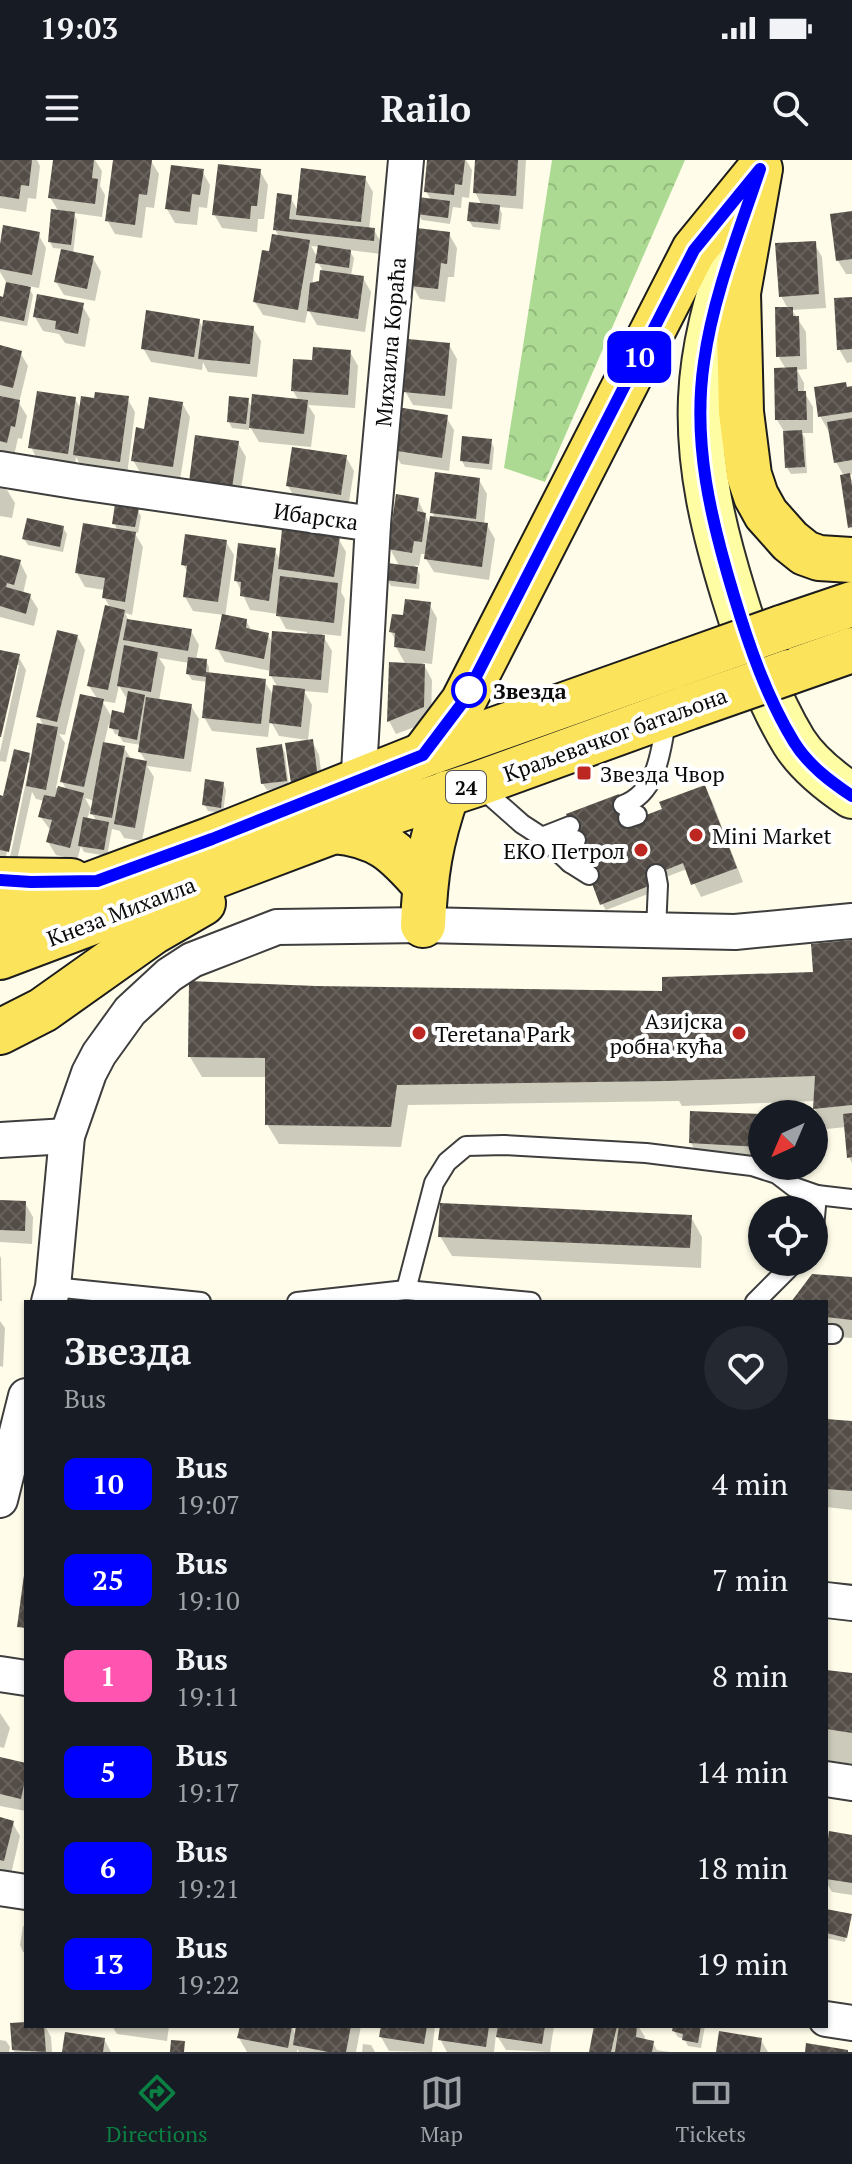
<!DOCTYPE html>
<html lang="en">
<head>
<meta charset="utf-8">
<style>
	body { margin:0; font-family:"PT Serif",serif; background:#242831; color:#f1f3f6; height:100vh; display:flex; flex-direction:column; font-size:30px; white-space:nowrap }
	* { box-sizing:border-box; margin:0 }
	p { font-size:26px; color:#9ea1a6 }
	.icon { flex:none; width:44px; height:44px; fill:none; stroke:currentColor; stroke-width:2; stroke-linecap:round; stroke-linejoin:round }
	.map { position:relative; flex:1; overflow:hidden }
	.drawer { position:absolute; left:24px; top:1140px; width:804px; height:728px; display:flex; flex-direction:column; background:#171b24; border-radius:0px; box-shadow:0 2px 6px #0004 }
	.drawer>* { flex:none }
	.badge { padding:0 16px; border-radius:12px; font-size:28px; line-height:52px }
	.needle { width:52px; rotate:224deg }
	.buttons { position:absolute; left:748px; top:940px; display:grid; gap:16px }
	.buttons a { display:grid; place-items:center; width:80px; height:80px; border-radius:50%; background:#171b24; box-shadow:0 2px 6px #0004; font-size:40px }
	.map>.badge { position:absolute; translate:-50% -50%; box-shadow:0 0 0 4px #fff }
	.round { display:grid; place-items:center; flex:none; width:84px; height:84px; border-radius:42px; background:#242831 }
	.headline { display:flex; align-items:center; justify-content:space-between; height:136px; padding:0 40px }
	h1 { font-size:38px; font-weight:700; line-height:60px }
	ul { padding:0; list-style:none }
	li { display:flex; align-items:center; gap:24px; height:96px; padding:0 40px }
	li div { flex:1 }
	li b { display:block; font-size:30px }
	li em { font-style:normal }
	li .badge { min-width:88px; font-weight:700; text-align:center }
	.status { display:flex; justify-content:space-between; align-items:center; height:56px; padding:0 40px; background:#171b24; direction:ltr }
	.status svg { height:22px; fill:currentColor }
	header { display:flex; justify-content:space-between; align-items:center; height:104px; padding:0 40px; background:#171b24; font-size:36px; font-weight:700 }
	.tabs { display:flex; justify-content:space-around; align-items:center; height:112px; border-top:2px solid #363941; background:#171b24; font-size:22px; color:#9ea1a6 }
	.tabs a { display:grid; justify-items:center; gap:4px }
	.tabs .active { color:#0b8043 }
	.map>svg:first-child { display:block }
</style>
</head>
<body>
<div class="status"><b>19:03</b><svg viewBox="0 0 49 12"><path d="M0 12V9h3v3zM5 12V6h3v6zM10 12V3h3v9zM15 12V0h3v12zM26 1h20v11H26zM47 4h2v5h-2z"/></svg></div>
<header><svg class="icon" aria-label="menu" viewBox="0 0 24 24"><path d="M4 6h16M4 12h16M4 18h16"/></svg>Railo<svg class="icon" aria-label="search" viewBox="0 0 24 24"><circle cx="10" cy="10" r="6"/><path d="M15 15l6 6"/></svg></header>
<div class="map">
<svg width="852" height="1892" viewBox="0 0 852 1892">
	<defs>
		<pattern id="forest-crowns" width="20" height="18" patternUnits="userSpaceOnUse" patternTransform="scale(2)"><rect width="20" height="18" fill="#acda92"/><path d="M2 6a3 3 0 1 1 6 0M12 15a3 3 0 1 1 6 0" fill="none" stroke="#93ba7d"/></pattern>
		<pattern id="building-cross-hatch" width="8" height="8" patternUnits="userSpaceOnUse" patternTransform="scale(2)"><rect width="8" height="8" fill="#544d47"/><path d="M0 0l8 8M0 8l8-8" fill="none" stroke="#68625d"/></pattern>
	</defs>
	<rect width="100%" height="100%" fill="#fffde9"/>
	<path fill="url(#forest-crowns)" d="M552 0H685L545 322 504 308Z"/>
	<g fill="#0003" fill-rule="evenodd">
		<path d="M0 0H37L40 6 36 39 28 38 26 52 0 48Z"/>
		<path d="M55 0H95L102 11 100 26 105 35 102 57 73 53 77 60 73 94 93 98 101 112 95 141 64 135 56 122 63 89 53 88 50 82 59 52 50 37Z"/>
		<path d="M115 0 151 1 159 14 154 48 146 47 142 78 115 74 107 60Z"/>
		<path d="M429 0H466L472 10 469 38 462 37 461 48 453 47 450 64 422 60 418 54 431 40 426 31Z"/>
		<path d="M477 0H526L523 49 499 47 502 54 500 70 473 67 469 61 482 46 475 32Z"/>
		<path d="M202 11 210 25 207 48 199 47 197 65 175 63 167 49Z"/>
		<path d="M260 11 268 25 264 59H258L257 72 222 68 214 54Z"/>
		<path d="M365 18 373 32 369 70H374L382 84 381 94 349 90 354 98 351 116 363 118 371 132 365 172 317 165 308 149 305 163 263 155 255 142 271 94 279 77 275 69 290 37 298 51ZM311 86 319 87 318 98ZM316 100 322 109 320 123 312 125Z"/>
		<path d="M852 53V114H846L838 101Z"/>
		<path d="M38 74 46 88 39 128 28 126 33 135 27 166 0 161V138L5 139 8 122H6L0 112V95Z"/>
		<path d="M449 74 457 88 454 117H448L445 142 420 139 412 125Z"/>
		<path d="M814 83 822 97 826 148 792 150 806 172 807 209 797 210 804 223V232L813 247V273H802L805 278 807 313 791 314 787 308 785 273 777 260 786 209 778 196 788 149 781 136Z"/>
		<path d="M852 139V202L847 203 839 189Z"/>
		<path d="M82 145 90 159 85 187 65 183 59 174 43 171 35 157Z"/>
		<path d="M199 161 204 170 253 168 261 181 257 217 208 212 203 202 202 210 151 202 143 188Z"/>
		<path d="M449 185 457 199 452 249 413 245 405 231Z"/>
		<path d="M0 187 20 192 28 206 19 243 27 256 22 279 18 278 14 296 0 293Z"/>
		<path d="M350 192 358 206 355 248 308 245 315 256 311 287 259 282 249 265V270L232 268 229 262 247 240 253 248 299 241 293 231 314 202Z"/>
		<path d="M852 228V314L849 315 852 321V371L844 316 836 302 831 270H828L820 256 848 229Z"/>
		<path d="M127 238 135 252 127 315 83 309 76 297 75 307 38 301 31 287 75 239 81 249 96 240Z"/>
		<path d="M182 243 190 257 180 320 141 314 133 300Z"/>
		<path d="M446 257 454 270 449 311 401 304 393 290Z"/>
		<path d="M491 281 494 288 492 310 465 307 462 301Z"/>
		<path d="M238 283 246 297 239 341 199 335Z"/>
		<path d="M346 297 354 311 348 348 296 340 288 326Z"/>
		<path d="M479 320 487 334 484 365H487L495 379 489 420 434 412 426 399 427 394H421L419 406 415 405 420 415 419 429 391 426 387 419 400 407 390 389 418 340 430 365 435 358 432 352Z"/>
		<path d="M0 328 7 330 15 343 12 358 0 356Z"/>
		<path d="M137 350 141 356 138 373 134 372 143 387 132 455 125 453 129 461 191 471 199 485 196 500 206 501 209 507V515L264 521 274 536 278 528 271 516V511L225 502 217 488 224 455 193 451 185 437 188 413 183 404 226 382 234 395 225 457 246 461 252 471 268 475 273 484 306 476 307 472 286 469 278 454 250 450 236 420 274 390 281 401 338 378 346 392 341 432 345 439 341 476 322 474 332 491 328 533 304 531 312 545 308 580 279 576 270 560 268 577 212 571 204 557 208 522 192 520 188 514 189 503 159 498 165 507 159 541 191 546 199 559 191 612 147 606 154 617 142 681 124 678 120 671 112 669 107 696 84 692 81 686 77 700 56 695 48 682 51 671 40 656 45 641 36 639 32 632 16 705 0 701V637L5 638 29 595 32 600 44 567 39 557 77 476 85 490 65 575 59 574 65 583 56 628 67 631 62 621 98 540 89 526 111 449 104 437 105 430 85 427 77 413 118 371 114 363ZM119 526 127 539 125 555 113 559 102 541 115 543ZM109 563 115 574 119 575 123 582 141 585 140 592 147 603 132 600 124 588 104 584ZM26 603H30L9 702 5 701ZM85 638 95 641 92 651ZM90 650 97 662 87 660Z"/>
		<path d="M63 368 67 374 63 392 28 385 24 379Z"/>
		<path d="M0 397 20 402 27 416 23 434 30 436 38 449 34 466 0 457Z"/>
		<path d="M429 444 437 458 432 504 423 503 432 520 431 561 396 574 389 561 406 505 396 487V481L391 472 404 458Z"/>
		<path d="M0 492 18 496 26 510 6 602 0 601V592L19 505H15L0 574Z"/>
		<path d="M312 581 319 595 324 633 301 636 293 622Z"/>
		<path d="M281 586 285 593 289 627 267 630 263 624 259 589Z"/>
		<path d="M223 623 226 630 223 653 208 651 204 644Z"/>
		<path d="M704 627 712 641 743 722 701 737 687 709 653 722 656 731 606 750 602 744 630 664 665 650Z"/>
		<path d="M852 782V1003L849 997 846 967 827 969 815 949V941L682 946 679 941 408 945 401 987 279 984 267 964V917H202L190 897 316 828 661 833 814 814Z"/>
		<path d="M760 956 762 960V999L699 997 691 983Z"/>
		<path d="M0 1042 25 1043 33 1057 32 1084 0 1082Z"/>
		<path d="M691 1057 702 1077 701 1108 452 1096 440 1076Z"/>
		<path d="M0 1096 1 1098 2 1141H0Z"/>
		<path d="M852 1119V1178L826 1176V1142H794Z"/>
		<path d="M0 1161 5 1168 3 1207 0 1206Z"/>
		<path d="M826 1261 852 1263V1350L826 1347Z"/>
		<path d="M826 1512 852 1515V1604L826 1600Z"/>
		<path d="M0 1553 10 1568 4 1588 0 1587Z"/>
		<path d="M0 1600 26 1605V1651L0 1646Z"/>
		<path d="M0 1660 12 1662 20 1676 11 1714 0 1711Z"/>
		<path d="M852 1677V1735L832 1732 826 1722V1705Z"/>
		<path d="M826 1751 850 1756 852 1759H849L845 1782 826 1778Z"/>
		<path d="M23 1766 26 1767V1792H23L20 1785Z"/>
		<path d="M26 1864V1866H45L51 1877 52 1892H15L13 1890Z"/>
		<path d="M112 1866H169L167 1881 117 1874Z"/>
		<path d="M242 1866H291L296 1876 310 1866H361L356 1892H299L297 1889V1892H247L239 1878Z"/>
		<path d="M383 1866H435L432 1892 389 1891 381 1877Z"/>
		<path d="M442 1866H554L550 1892 506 1890 496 1874 494 1892H447L440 1879Z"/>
		<path d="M597 1866H638L645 1877 644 1881 653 1883 657 1890 670 1892H591Z"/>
		<path d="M675 1866H705L701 1888 688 1886 684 1879 678 1877 674 1871Z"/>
		<path d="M104 1879 111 1892H64Z"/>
		<path d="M0 1880 6 1881 10 1887 9 1892H0Z"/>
		<path d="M761 1880 768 1892H718Z"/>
		<path d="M363 1884 371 1885 375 1892H362Z"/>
	</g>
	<g fill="url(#building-cross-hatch)">
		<path d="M0 0H32L29 26 21 25 19 39 0 36Z"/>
		<path d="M53 0H94L92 18 98 19 95 44 48 38Z"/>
		<path d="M113 0H152L147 35 139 34 135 65 105 61Z"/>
		<path d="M427 0H465L462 25 455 24 454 35 424 32Z"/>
		<path d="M475 0H518L516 36 473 33Z"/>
		<path d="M218 4 261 9 257 46H251L250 59 212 55Z"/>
		<path d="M171 5 204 9 200 35 192 34 190 52 165 49Z"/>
		<path d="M301 8 366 16 361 62 296 55Z"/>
		<path d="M277 33 292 35 289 59 375 68 374 81 273 70Z"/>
		<path d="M418 37 450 41 448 58 416 54Z"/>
		<path d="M469 42 500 45 498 64 467 61Z"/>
		<path d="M51 49 75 52 71 85 48 82Z"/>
		<path d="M852 51V99L836 101 830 54Z"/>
		<path d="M3 65 40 72 32 115 0 109V84Z"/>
		<path d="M417 68 450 72 447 104 441 103 438 129 410 126Z"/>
		<path d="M272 74 310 80 298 150 253 142 262 90 269 91Z"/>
		<path d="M816 81 819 134 779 137 775 83Z"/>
		<path d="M318 85 351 90 349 108 315 103Z"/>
		<path d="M61 89 94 96 87 129 54 122Z"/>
		<path d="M320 110 364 116 358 159 307 151 310 123 319 121Z"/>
		<path d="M6 122 31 127 24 161 0 156V136L3 137Z"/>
		<path d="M37 134 84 143 78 174 55 169 56 161 33 157Z"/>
		<path d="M852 137V189L837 190 834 138Z"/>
		<path d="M775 147H793V156H799L800 196 776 197Z"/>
		<path d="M146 150 200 159 194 197 141 189Z"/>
		<path d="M203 160 254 166 250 204 198 199Z"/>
		<path d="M408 179 450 183 445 236 403 232Z"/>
		<path d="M0 185 22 191 13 228 0 225Z"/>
		<path d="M313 187 351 190 348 235 291 231 293 199 312 200Z"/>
		<path d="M797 207 798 231H806L807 260H775L774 208Z"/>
		<path d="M846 222 847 227 852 226V252L818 257 814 227Z"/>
		<path d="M37 231 76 237 68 294 28 288Z"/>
		<path d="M95 232 129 236 120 302 73 295 81 236 94 238Z"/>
		<path d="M252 234 308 240 304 274 249 268Z"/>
		<path d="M0 236 20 240 15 267 11 266 7 283 0 281Z"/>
		<path d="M229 236 249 238 246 264 227 262Z"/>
		<path d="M149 237 183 242 173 307 131 301 136 267 144 269Z"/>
		<path d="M397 247 448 255 442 298 391 290Z"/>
		<path d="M852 258V300L834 303 827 262Z"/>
		<path d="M802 270 805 307 785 308 783 271Z"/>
		<path d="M195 275 239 281 232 328 189 322Z"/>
		<path d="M462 276 492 279 489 304 460 301Z"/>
		<path d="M292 287 347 295 341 335 286 326Z"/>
		<path d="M435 312 480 318 476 359 430 353Z"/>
		<path d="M850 313 852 326V367L848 368 840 315Z"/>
		<path d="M396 334 419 338 417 351 426 353 422 382 414 381 412 393 388 389Z"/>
		<path d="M115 344 139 348 135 367 112 364Z"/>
		<path d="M430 356 488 363 482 407 424 399Z"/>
		<path d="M27 358 64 366 60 387 22 379Z"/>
		<path d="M83 363 136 372 125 442 102 438 105 418 75 413Z"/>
		<path d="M282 369 340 376 334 417 278 409Z"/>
		<path d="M185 374 227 380 218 442 183 437 187 406 181 405Z"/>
		<path d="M238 383 276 388 269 441 240 436 241 422 234 421Z"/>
		<path d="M0 395 21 400 14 425 7 423 6 427 31 434 26 454 0 446Z"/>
		<path d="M387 403 418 407 416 424 385 420Z"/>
		<path d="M280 416 338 423 334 463 276 456Z"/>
		<path d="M405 439 431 442 425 491 394 487 395 473 389 472 392 454 403 455Z"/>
		<path d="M105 445 125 450 108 530 87 526Z"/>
		<path d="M222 454 247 459 246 468 269 473 264 499 215 489Z"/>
		<path d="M127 459 192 469 188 491 123 480Z"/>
		<path d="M57 470 78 475 57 562 36 557Z"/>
		<path d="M272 471 325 475 321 520 269 516Z"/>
		<path d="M124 485 158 492 151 532 117 526Z"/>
		<path d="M0 490 20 494 1 577H0Z"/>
		<path d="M188 497 207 499 206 512 266 519 261 564 202 558 206 517 186 514Z"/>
		<path d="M389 502 425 504 424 547 387 562Z"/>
		<path d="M273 525 305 529 301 567 269 563Z"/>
		<path d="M128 531 145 535 137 580 118 576 119 570 109 568 112 550 124 553Z"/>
		<path d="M80 534 104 539 84 627 60 622Z"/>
		<path d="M146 537 192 544 184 599 138 592Z"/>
		<path d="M37 563 58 567 46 630 26 626Z"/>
		<path d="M313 579 318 619 291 623 285 583Z"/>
		<path d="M103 582 125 586 112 658 90 654Z"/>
		<path d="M282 584 287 621 261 624 256 588Z"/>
		<path d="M14 589 30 593 9 692 0 690V635L3 636Z"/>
		<path d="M126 597 147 601 135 668 114 664Z"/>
		<path d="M205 619 224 622 221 648 202 645Z"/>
		<path d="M705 625 737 708 691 725 683 703 651 716 654 724 600 745 566 654 619 634 630 661 662 649 659 642Z"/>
		<path d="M58 626 84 633 70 688 46 682 52 660 38 657 44 635 55 637Z"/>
		<path d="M83 657 109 662 104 690 78 686Z"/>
		<path d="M852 780V945L813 949 815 916 666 921 397 925 391 967 265 965V898L188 897 189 821 316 826 662 831V817L813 812 811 784Z"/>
		<path d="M690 951 761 954 760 987 689 983Z"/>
		<path d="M852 953V997L847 998 843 954Z"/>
		<path d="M0 1040 26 1041 25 1071 0 1070Z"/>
		<path d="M440 1043 692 1055 690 1088 438 1077Z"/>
		<path d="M812 1114 852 1117V1160L826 1157V1142H791Z"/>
		<path d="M826 1259 852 1261V1331L826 1329Z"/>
		<path d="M24 1415H26V1468L17 1467Z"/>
		<path d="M826 1510 852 1513V1573L826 1569Z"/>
		<path d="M0 1597 26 1603V1615L21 1639 0 1634Z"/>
		<path d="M0 1657 14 1661 4 1701 0 1700Z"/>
		<path d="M829 1671 852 1675V1723L826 1719V1692Z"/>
		<path d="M826 1749 852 1754 847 1778 826 1773Z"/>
		<path d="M26 1862V1866H44L46 1892 12 1890 10 1863Z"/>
		<path d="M240 1866H292L288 1888 237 1878Z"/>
		<path d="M296 1866H351L346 1892H328L293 1885Z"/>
		<path d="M381 1866H427L424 1884 379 1877Z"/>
		<path d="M440 1866H489L486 1887 438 1880Z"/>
		<path d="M498 1866H545L542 1884 496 1877Z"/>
		<path d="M594 1866H617L611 1892H589Z"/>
		<path d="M619 1866H637L636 1877 654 1881 652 1892H615Z"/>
		<path d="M673 1866H701L698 1883 682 1880 683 1874 672 1871Z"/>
		<path d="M719 1871 762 1878 760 1892H716Z"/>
		<path d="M65 1872 105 1878 103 1892H62Z"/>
		<path d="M171 1880 185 1881 184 1892H170Z"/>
		<path d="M806 1883 848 1890V1892H805Z"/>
	</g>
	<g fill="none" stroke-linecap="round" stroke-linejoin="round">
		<defs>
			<g id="lane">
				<path d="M479 626 522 664 542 677 570 666"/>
				<path d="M623 645C659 632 661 588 667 556"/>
				<path d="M628 658 637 655"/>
				<path d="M542 677 555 689 576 680"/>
				<path d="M555 689 570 703 583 698"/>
				<path d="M570 703 589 715"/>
				<path d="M656 770 658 725 656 714"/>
				<path d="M814 1068 817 1035"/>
				<path d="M53 1127 201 1142"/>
				<path d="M406 1130 434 1023 447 1002 466 986 504 985 646 993 752 1006 777 1014 794 1027 817 1035 852 1039"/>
				<path d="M297 1142 406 1130 531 1142"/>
				<path d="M755 1142 795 1102"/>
				<path d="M826 1174H833"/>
			</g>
			<g id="street">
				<path d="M0 309 80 322 373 364 359 612 353 624"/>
				<path d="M373 364 406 0"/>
				<path d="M0 980 67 976"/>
				<path d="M49 1142 53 1127 67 976 89 913 99 894 130 851 169 815 192 800 277 767 423 765 735 772 852 761"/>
				<path d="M0 1340 26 1236"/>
				<path d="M826 1440 852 1443"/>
				<path d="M0 1514 26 1518"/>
				<path d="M826 1619 852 1623"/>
				<path d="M0 1728 26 1732"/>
				<path d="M826 1859 852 1863"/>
			</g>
			<path id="secondary" d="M733 89C717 138 703 187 701 238 698 307 714 371 734 436 749 485 767 538 794 582 808 604 831 622 852 636"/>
			<g id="primary">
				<path d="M759 14 738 133 741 252 749 315 756 336 766 354 790 381 805 393 819 398 852 400"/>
				<path d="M781 468 852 444"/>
				<path d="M789 512 852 490"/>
				<path d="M423 595 463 542 694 90 760 9"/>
				<path d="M334 671C379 675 395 691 424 724"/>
				<path d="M0 720 71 721"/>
				<path d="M0 758 212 679 423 595 677 505"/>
				<path d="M423 765C425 714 430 682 447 633"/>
				<path d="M0 797 334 671 477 624 689 547"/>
				<path d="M0 872 43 850 153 772 203 743"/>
			</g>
		</defs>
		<use href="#lane" stroke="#3e3e3e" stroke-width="22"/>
		<use href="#street" stroke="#3e3e3e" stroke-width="38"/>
		<use href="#secondary" stroke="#2d2d2d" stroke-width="48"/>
		<use href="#primary" stroke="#1c1c1c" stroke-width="48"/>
		<use href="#lane" stroke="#fff" stroke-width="18"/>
		<use href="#street" stroke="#fff" stroke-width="34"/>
		<use href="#secondary" stroke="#fffda4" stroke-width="44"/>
		<use href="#primary" stroke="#fce35c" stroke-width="44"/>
		<defs>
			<g id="primary-bridge">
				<path d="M677 505 781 468"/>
				<path d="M689 547 789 512"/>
			</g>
		</defs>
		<use href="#primary-bridge" stroke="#1c1c1c" stroke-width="48" stroke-linecap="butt"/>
		<use href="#primary-bridge" stroke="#fce35c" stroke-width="44"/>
	</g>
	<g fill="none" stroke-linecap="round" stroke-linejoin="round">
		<defs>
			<path id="line" d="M0 720 31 722 97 721 212 679 423 595 463 542 694 90 760 9C739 72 713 136 704 202 692 283 711 360 734 436 749 486 767 538 794 582 808 605 831 622 852 636"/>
		</defs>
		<use href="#line" stroke="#fff" stroke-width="18"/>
		<use href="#line" stroke="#00f" stroke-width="12"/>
	</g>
	<circle fill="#fff" stroke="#00f" stroke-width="4" cx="469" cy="530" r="16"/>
	<g fill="#bd2721" stroke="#fff" stroke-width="3">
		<rect x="576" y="605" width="16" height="16" rx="4"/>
		<circle cx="696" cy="675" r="8"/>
		<circle cx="641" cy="690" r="8"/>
		<circle cx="419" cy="873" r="8"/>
		<circle cx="739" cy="873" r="8"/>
	</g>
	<g text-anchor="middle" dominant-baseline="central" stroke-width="8" stroke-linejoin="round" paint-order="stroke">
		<rect fill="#fff" stroke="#545454" stroke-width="2" x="446" y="611" width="40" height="32" rx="6"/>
		<g font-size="20" font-weight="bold" fill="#0b0b0b">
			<text x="466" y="627">24</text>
		</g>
		<g font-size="22" fill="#0b0b0b" stroke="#fff">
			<text transform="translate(390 182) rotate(-85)">Михаила Кораћа</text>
			<text transform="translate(316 356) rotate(8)">Ибарска</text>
			<text transform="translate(615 574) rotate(-20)">Краљевачког батаљона</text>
			<text transform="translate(121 751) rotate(-21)">Кнеза Михаила</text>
		</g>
		<g font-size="22" font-weight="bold" fill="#0b0b0b" stroke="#fff" text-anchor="start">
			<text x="493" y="530">Звезда</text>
		</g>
		<g font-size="22" fill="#0b0b0b" stroke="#fff" text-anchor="start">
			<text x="600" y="613">Звезда Чвор</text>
			<text x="712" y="675">Mini Market</text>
			<text x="625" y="690" text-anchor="end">ЕКО Петрол</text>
			<text x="723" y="860" text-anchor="end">Азијска<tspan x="723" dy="25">робна кућа</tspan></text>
			<text x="435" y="873">Teretana Park</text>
		</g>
	</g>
</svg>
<div class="buttons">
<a><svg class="needle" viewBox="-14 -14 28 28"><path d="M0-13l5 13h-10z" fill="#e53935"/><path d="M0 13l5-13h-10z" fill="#9ea1a6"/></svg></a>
<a><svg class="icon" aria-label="locate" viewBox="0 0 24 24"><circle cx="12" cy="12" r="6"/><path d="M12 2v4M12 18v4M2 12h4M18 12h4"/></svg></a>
</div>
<b class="badge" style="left:639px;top:197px;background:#00f;color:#fff">10</b>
<section class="drawer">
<div class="headline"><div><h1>Звезда</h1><p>Bus</p></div><a class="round"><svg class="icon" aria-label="heart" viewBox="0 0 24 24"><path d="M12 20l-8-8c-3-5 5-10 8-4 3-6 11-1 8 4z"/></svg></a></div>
<ul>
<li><span class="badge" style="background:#00f;color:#fff">10</span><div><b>Bus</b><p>19:07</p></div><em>4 min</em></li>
<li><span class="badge" style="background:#00f;color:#fff">25</span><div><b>Bus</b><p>19:10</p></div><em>7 min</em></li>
<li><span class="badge" style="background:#ff54af;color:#fff">1</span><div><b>Bus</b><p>19:11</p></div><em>8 min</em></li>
<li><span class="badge" style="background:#00f;color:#fff">5</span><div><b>Bus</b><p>19:17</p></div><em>14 min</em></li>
<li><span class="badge" style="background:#00f;color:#fff">6</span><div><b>Bus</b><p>19:21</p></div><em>18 min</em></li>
<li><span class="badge" style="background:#00f;color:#fff">13</span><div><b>Bus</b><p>19:22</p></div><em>19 min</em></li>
</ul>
</section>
</div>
<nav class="tabs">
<a class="active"><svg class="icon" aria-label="directions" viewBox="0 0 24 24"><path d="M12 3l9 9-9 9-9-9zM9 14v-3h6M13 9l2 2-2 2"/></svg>Directions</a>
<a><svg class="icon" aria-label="map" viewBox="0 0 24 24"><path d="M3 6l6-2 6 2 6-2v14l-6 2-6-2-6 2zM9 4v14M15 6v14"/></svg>Map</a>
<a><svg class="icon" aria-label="tickets" viewBox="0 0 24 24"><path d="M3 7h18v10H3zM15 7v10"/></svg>Tickets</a>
</nav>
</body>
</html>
